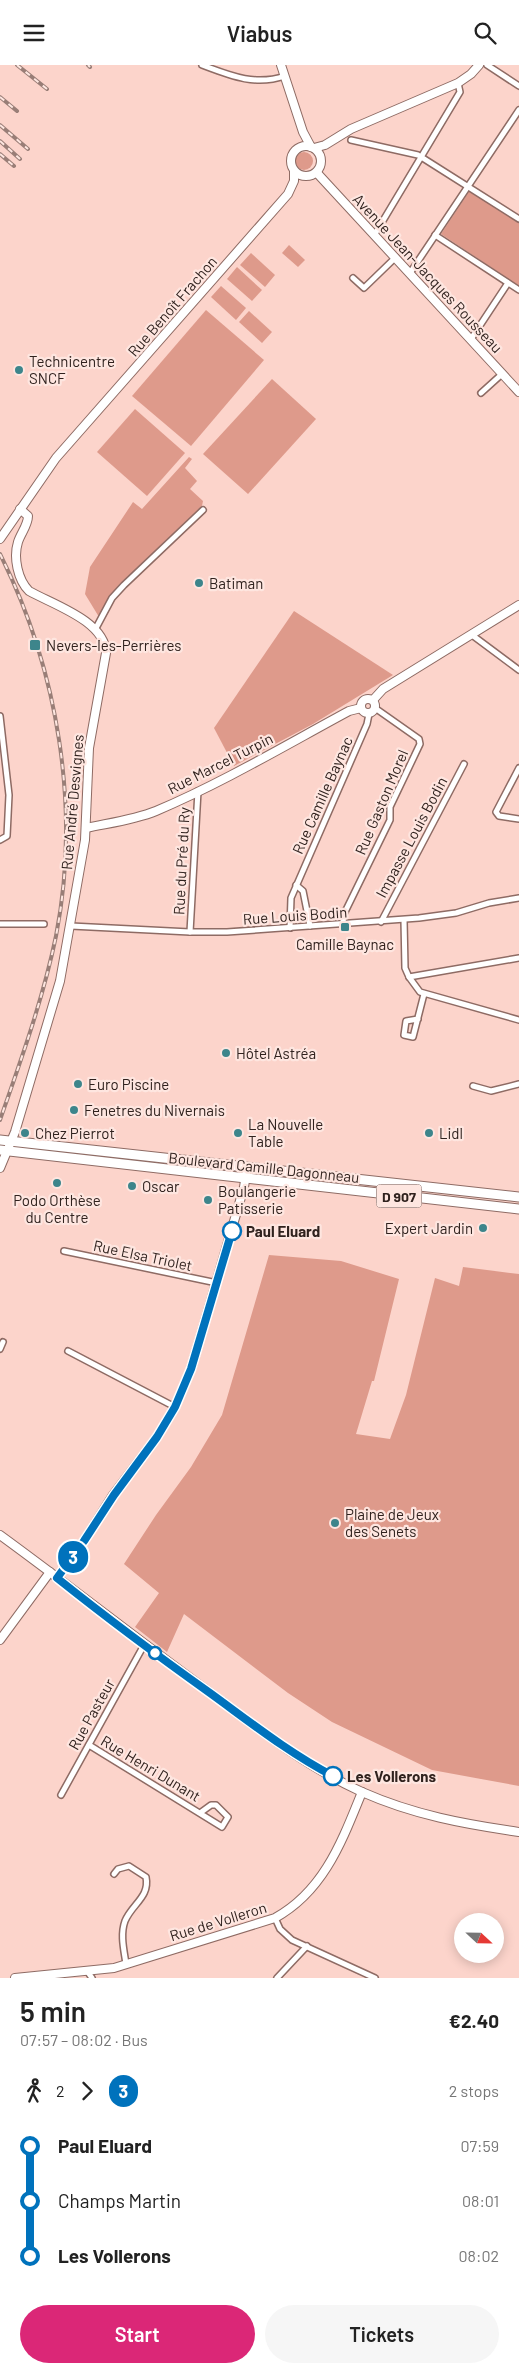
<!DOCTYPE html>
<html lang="en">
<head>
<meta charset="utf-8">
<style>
	body { margin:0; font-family:Barlow,sans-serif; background:#f6f6f6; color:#222; height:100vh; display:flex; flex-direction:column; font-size:19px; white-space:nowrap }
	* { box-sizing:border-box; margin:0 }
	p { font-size:16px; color:#767676 }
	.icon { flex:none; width:28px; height:28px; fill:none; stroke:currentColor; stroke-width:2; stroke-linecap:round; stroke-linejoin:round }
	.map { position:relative; height:1913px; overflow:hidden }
	.panel { display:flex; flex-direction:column; background:#fff; flex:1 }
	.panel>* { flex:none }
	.badge { padding:0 10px; border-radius:16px; font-size:18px; line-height:32px }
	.needle { width:32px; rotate:112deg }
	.buttons { position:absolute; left:454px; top:1848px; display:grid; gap:10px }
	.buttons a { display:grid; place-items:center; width:50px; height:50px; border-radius:50%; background:#fff; box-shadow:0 2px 12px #0003; font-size:25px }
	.map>.badge { position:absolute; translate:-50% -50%; box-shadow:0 0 0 2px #fff }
	.legs { display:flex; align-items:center; gap:8px; height:55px; padding:0 20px; font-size:16px }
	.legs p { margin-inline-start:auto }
	.headline { display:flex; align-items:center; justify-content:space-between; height:85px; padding:0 20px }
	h1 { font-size:28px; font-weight:600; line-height:38px }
	.action { display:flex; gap:10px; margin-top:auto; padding:10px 20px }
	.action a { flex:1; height:58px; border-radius:30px; background:#db2777; color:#fff; font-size:20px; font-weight:600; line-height:58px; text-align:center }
	.action a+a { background:#f6f6f6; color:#222 }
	ul { padding:0 20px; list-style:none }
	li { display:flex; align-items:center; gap:18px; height:55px; font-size:19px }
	li i { display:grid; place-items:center; width:8px; height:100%; margin:0 6px; background:currentColor }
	li i::after { content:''; width:12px; height:12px; margin:-6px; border:4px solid; border-radius:50%; background:#fff }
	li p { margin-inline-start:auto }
	li:first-child i { background:linear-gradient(#0000 50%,currentColor 0) }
	li:last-child i { background:linear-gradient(currentColor 50%,#0000 0) }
	header { display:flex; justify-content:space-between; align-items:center; height:65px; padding:0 20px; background:#fff; font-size:22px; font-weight:600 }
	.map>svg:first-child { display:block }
</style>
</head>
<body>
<header><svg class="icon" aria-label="menu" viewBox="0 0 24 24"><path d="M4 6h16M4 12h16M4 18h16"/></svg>Viabus<svg class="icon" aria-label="search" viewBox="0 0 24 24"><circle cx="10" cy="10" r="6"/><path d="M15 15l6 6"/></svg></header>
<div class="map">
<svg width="519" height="1913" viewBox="0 0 519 1913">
	<rect width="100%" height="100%" fill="#fcd4cb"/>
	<g fill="#de9a8b">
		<circle cx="304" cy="96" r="9"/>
		<path d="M470 125 519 157V221L441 169Z"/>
		<path d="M289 180 305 195 298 202 282 188Z"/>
		<path d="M251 188 275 210 265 222 240 200Z"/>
		<path d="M237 202 262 225 252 236 227 214Z"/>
		<path d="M221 221 246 243 236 255 211 232Z"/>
		<path d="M206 245 264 295 191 381 132 331Z"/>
		<path d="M249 246 272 267 262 278 239 257Z"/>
		<path d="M272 314 316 354 248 429 203 389Z"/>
		<path d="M135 344 185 388 147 431 97 387Z"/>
		<path d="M189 392 192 394 185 403 197 416 190 424 203 436 202 441 119 520 99 552 85 529 90 502 133 437 142 444Z"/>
		<path d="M294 546 393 610 313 659 234 701 214 663Z"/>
		<path d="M269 1190 341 1196 399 1214 374 1316H372L356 1369 390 1374 406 1330 435 1213 459 1221 463 1202 519 1209V1721L432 1705 332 1657 288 1628 184 1549 167 1587 135 1562 159 1528 124 1499 156 1450 191 1402 222 1350Z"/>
	</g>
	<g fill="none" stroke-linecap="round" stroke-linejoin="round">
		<defs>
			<g id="street">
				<path d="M202 0C231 11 255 21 285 11"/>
				<path d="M487 0 519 21"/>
				<path d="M351 75 418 90 519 154"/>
				<path d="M375 169 460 27 458 18"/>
				<path d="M435 170 519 225"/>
				<path d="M410 208 519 45"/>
				<path d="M353 213 364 223 396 192"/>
				<path d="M471 274 508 218"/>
				<path d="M481 328 502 309"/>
				<path d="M96 563 112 533 124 520 203 445"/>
				<path d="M472 570 519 605"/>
				<path d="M0 651 9 730 7 771 0 775"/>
				<path d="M519 703 496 747 499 751 519 754"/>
				<path d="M296 820 303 826 310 861"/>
				<path d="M404 855 405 903 409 912 420 927 519 955"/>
				<path d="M381 857 464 699"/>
				<path d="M343 858 344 849 390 755V742L420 679 419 674 375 643"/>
				<path d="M0 859H44"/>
				<path d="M71 861 190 867H227L419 853 456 848 489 838 519 833"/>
				<path d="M290 863 291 833 367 659 369 649"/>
				<path d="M190 867 198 726"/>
				<path d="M409 912 519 893"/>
				<path d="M418 954 406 956 404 970 413 972 424 929"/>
				<path d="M473 1021 491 1026 519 1019"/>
				<path d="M64 1186 217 1218"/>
				<path d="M0 1284 3 1277"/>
				<path d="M68 1286 175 1342"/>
				<path d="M89 1680 222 1762 228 1752 216 1740H211L200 1748"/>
				<path d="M61 1730 144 1580"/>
				<path d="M114 1809 118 1804 129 1801 146 1812C150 1832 132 1839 125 1856 120 1870 124 1885 126 1899"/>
				<path d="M275 1853 280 1864 292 1875 375 1913"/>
				<path d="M87 1906 92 1913"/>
				<path d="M277 1913 307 1881"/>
			</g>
			<g id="secondary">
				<path d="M281 0 303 67 311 82"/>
				<circle cx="306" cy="96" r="15"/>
				<path d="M314 83 325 80 351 64 458 18 471 9 479 0"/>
				<path d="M317 108 519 327"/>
				<path d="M0 474 56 393 288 129 294 116V107"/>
				<circle cx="368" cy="641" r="7"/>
				<path d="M373 635 383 624 519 540"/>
				<path d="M86 763C109 758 134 755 156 746 222 718 286 680 349 646L361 643"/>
				<path d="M0 1103 15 1067 60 916 85 775 89 683 106 588C105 556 54 540 29 526 18 515 13 493 18 477 21 468 28 460 28 451L20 444"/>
				<path d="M0 1470C74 1524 146 1581 220 1635 265 1669 311 1704 362 1727 414 1750 464 1759 519 1767"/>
				<path d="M57 1513 84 1476 113 1430 157 1372 175 1342 191 1304 244 1122 247 1103"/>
				<path d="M0 1575 50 1507"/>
				<path d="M15 1913 114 1903 275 1853C324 1826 342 1776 362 1727"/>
			</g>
			<g id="primary">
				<path d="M0 1075 519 1132"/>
				<path d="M0 1085 519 1144"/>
			</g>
		</defs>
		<use href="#street" stroke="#8e6b64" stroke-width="8"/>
		<use href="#secondary" stroke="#8e6b64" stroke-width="10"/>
		<use href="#primary" stroke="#8e6b64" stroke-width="11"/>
		<use href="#street" stroke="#fff" stroke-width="5"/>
		<use href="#secondary" stroke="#fff" stroke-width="8"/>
		<use href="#primary" stroke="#fff" stroke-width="9"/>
		<defs>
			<g id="rail">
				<path d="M17 0 47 24"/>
				<path d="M88 0 90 2"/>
				<path d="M0 32 17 46"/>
				<path d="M0 60 28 84"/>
				<path d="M0 76 20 94"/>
				<path d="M0 89 14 101"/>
				<path d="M0 489C58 605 81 743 56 871 43 934 21 995 0 1055"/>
			</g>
		</defs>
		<use href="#rail" stroke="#997e77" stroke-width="4"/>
		<use href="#rail" stroke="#fee6e0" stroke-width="2" stroke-dasharray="5.5" stroke-linecap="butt"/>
	</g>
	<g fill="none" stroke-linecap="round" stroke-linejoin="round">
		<defs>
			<path id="line-1" d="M232 1166 191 1304 175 1342 157 1372 114 1430 84 1476 57 1513C107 1553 158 1591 210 1628 250 1657 289 1688 333 1711"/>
		</defs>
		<use href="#line-1" stroke="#fff" stroke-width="11"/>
		<use href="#line-1" stroke="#0072bc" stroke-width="8"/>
	</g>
	<g fill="#3d858b" stroke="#fee6e0" stroke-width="2">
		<circle cx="19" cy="305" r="5"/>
		<circle cx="199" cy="518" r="5"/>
		<rect x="29" y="574" width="12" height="12" rx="2.5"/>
		<rect x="340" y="857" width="10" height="10" rx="2.5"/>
		<circle cx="226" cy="988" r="5"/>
		<circle cx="78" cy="1019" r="5"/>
		<circle cx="74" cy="1045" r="5"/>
		<circle cx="25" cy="1068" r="5"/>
		<circle cx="238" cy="1068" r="5"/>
		<circle cx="429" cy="1068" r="5"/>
		<circle cx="57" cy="1118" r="5"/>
		<circle cx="132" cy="1121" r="5"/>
		<circle cx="208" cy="1135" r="5"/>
		<circle cx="483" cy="1163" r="5"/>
		<circle cx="335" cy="1458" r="5"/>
	</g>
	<g fill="#fff" stroke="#0072bc" stroke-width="2.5">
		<circle cx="232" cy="1166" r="9"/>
		<circle cx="155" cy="1588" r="6"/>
		<circle cx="333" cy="1711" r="9"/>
	</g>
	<g text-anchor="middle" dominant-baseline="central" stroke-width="4.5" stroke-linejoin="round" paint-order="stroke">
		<rect fill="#fee6e0" stroke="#6e5d58" stroke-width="1" x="376.5" y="1119.5" width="45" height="23" rx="4"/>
		<g font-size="14" font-weight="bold" fill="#30221e">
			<text x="399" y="1131">D 907</text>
		</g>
		<g font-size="15" fill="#30221e" stroke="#fee6e0">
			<text transform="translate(428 208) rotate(47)">Avenue Jean-Jacques Rousseau</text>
			<text transform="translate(172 241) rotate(-49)">Rue Benoît Frachon</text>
			<text transform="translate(220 698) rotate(-27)">Rue Marcel Turpin</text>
			<text transform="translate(322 730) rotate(-66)">Rue Camille Baynac</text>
			<text transform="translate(72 737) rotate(-85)">Rue André Desvignes</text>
			<text transform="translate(381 737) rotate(-67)">Rue Gaston Morel</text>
			<text transform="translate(411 772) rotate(-62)">Impasse Louis Bodin</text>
			<text transform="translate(181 796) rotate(-87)">Rue du Pré du Ry</text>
			<text transform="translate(295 850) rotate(-4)">Rue Louis Bodin</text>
			<text transform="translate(264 1102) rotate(6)">Boulevard Camille Dagonneau</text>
			<text transform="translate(143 1190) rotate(12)">Rue Elsa Triolet</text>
			<text transform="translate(91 1649) rotate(-61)">Rue Pasteur</text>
			<text transform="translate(151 1703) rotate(31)">Rue Henri Dunant</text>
			<text transform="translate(218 1856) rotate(-17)">Rue de Volleron</text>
		</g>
		<g font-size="15" fill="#30221e" stroke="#fee6e0" text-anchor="start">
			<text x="29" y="296">Technicentre<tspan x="29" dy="17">SNCF</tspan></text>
			<text x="209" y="518">Batiman</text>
			<text x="46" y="580">Nevers-les-Perrières</text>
			<text x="345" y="879" text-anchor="middle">Camille Baynac</text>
			<text x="236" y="988">Hôtel Astréa</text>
			<text x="88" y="1019">Euro Piscine</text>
			<text x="84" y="1045">Fenetres du Nivernais</text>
			<text x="248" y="1059">La Nouvelle<tspan x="248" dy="17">Table</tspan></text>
			<text x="35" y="1068">Chez Pierrot</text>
			<text x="439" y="1068">Lidl</text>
			<text x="142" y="1121">Oscar</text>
			<text x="218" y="1126">Boulangerie<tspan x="218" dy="17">Patisserie</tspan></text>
			<text x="57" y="1135" text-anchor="middle">Podo Orthèse<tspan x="57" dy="17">du Centre</tspan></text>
			<text x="473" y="1163" text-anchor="end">Expert Jardin</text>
			<text x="345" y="1449">Plaine de Jeux<tspan x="345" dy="17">des Senets</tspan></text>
		</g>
		<g font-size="15" font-weight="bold" fill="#30221e" stroke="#fee6e0" text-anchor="start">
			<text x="246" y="1166">Paul Eluard</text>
			<text x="347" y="1711">Les Vollerons</text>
		</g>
	</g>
</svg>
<div class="buttons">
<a><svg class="needle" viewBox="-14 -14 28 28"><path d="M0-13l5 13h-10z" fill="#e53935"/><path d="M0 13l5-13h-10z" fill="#767676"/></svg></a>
</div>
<b class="badge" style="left:73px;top:1492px;background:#0072bc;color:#fff">3</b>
</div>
<section class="panel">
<div class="headline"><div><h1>5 min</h1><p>07:57 – 08:02 · Bus</p></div><b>€2.40</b></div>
<div class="legs"><svg class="icon" aria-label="walk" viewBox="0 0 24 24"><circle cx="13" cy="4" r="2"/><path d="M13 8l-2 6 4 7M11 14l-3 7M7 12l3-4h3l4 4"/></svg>2<svg class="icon" aria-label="forward" viewBox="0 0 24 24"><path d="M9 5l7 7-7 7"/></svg><b class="badge" style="background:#0072bc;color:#fff">3</b><p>2 stops</p></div>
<ul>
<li><i style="color:#0072bc"></i><b>Paul Eluard</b><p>07:59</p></li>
<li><i style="color:#0072bc"></i><span>Champs Martin</span><p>08:01</p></li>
<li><i style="color:#0072bc"></i><b>Les Vollerons</b><p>08:02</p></li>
</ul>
<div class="action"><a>Start</a><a>Tickets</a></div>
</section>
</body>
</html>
